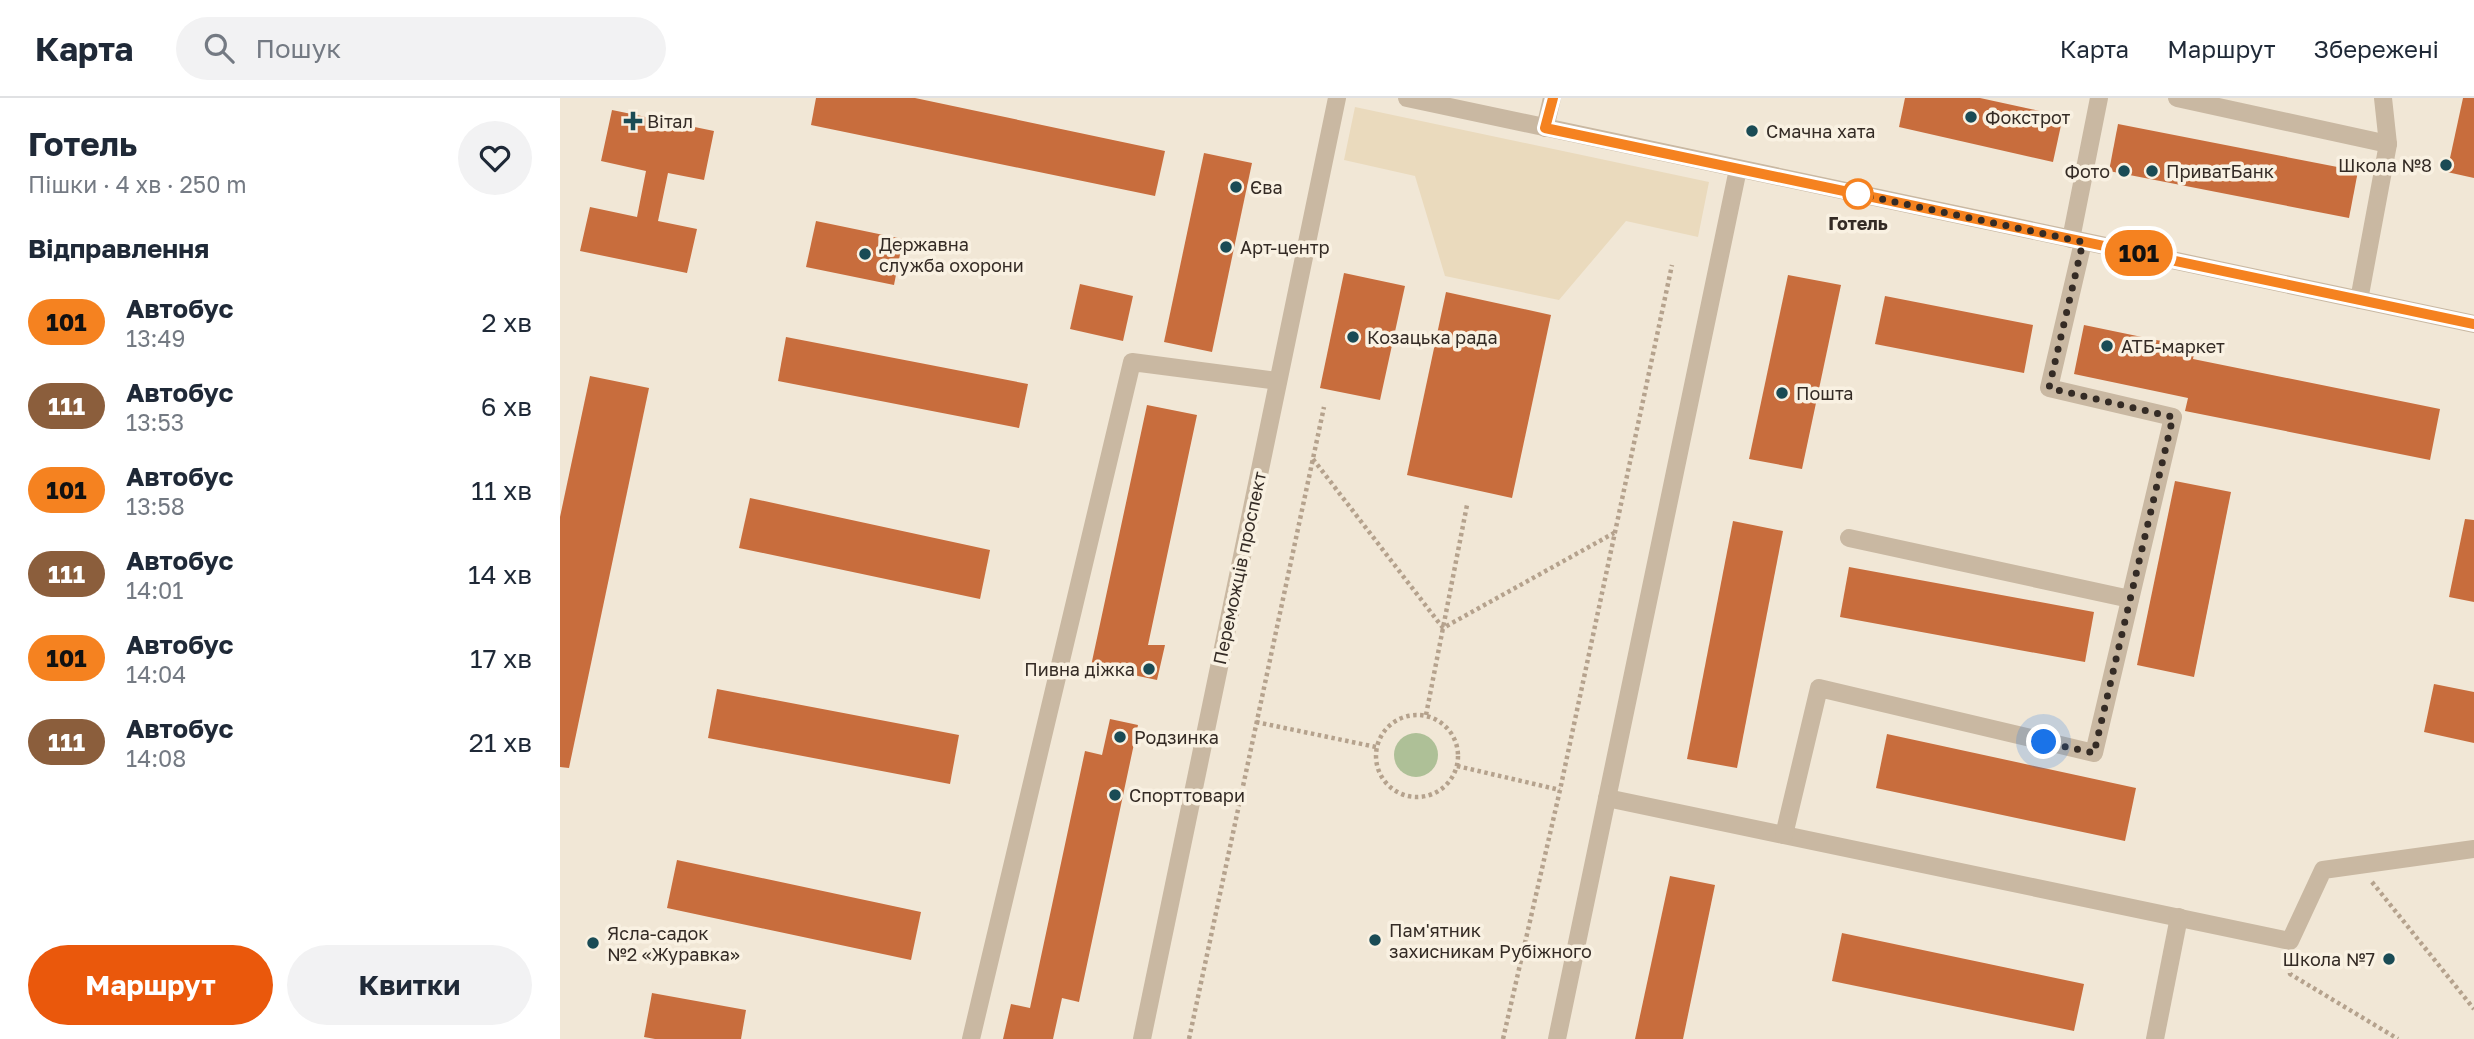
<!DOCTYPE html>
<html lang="uk">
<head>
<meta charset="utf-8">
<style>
	body { margin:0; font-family:"Golos Text",sans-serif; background:#f2f2f3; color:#1f2937; height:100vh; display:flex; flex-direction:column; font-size:26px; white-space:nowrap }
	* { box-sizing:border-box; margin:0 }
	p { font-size:23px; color:#747a83 }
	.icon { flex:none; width:38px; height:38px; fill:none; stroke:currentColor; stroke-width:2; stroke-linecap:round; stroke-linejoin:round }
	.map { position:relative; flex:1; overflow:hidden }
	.drawer { display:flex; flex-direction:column; background:#fff; width:560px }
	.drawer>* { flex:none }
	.badge { padding:0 14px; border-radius:23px; font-size:24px; line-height:46px }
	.you { position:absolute; width:35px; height:35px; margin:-18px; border:5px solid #fff; border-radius:50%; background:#1a73e8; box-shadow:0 0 0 10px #1a73e833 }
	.map>.badge { position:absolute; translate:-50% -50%; box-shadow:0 0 0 4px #fff }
	h2 { padding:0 28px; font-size:26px; line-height:63px }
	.round { display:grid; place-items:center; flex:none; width:74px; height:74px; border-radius:37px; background:#f2f2f3 }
	.head { display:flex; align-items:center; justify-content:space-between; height:119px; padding:0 28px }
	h1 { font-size:33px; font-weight:700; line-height:52px }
	.cta { display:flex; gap:14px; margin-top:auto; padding:14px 28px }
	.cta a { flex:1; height:80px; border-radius:42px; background:#ea580c; color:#fff; font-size:28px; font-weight:700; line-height:80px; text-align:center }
	.cta a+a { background:#f2f2f3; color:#1f2937 }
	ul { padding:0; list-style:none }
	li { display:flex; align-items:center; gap:21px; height:84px; padding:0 28px }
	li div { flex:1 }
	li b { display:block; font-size:26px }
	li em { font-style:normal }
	li .badge { min-width:77px; font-weight:700; text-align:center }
	header { display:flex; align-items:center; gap:42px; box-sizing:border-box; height:98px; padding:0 35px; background:#fff; border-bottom:2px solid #e0e1e3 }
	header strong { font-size:33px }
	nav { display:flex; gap:38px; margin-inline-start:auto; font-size:24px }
	.search { width:490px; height:63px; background:#f2f2f3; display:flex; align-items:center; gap:18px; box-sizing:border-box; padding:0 24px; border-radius:38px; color:#747a83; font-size:26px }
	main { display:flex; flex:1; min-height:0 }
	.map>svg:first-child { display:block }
</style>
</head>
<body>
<header>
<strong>Карта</strong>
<div class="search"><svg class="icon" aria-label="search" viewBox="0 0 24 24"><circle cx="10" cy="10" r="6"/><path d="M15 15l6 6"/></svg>Пошук</div>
<nav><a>Карта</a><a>Маршрут</a><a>Збережені</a></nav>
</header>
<main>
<section class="drawer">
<div class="head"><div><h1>Готель</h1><p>Пішки · 4 хв · 250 m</p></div><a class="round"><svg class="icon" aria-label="heart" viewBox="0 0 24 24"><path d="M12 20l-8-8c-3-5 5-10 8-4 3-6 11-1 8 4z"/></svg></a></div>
<h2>Відправлення</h2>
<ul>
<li><span class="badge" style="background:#f58220;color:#111">101</span><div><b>Автобус</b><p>13:49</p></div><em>2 хв</em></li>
<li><span class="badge" style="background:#8b5e3c;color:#fff">111</span><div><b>Автобус</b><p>13:53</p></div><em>6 хв</em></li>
<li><span class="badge" style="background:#f58220;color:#111">101</span><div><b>Автобус</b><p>13:58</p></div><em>11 хв</em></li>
<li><span class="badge" style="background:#8b5e3c;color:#fff">111</span><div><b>Автобус</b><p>14:01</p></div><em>14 хв</em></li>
<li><span class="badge" style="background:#f58220;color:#111">101</span><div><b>Автобус</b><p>14:04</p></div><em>17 хв</em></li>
<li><span class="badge" style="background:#8b5e3c;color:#fff">111</span><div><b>Автобус</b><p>14:08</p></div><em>21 хв</em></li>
</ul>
<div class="cta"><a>Маршрут</a><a>Квитки</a></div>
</section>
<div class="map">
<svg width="1914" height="941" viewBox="0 0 1914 941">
	<rect width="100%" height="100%" fill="#f1e7d6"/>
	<circle fill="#aec097" cx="856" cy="657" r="22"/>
	<path fill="#eadabd" d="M795 9 1149 84 1138 139 1066 123 999 202 885 178 855 78 784 62Z"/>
	<g fill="#c86d3d">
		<path d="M256 0H355L605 53 595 98 251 27Z"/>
		<path d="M1345 0H1420L1503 18 1493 64 1339 29Z"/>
		<path d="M1903 0H1914V80L1887 74Z"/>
		<path d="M52 12 154 33 144 82 108 75 98 123 137 131 127 175 20 153 30 109 77 119 86 73 41 63Z"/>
		<path d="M1558 26 1798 73 1789 120 1549 73Z"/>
		<path d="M644 55 692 65 652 254 604 244Z"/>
		<path d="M256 123 343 141 334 187 246 169Z"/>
		<path d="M784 175 845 188 820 302 760 290Z"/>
		<path d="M1228 177 1281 187 1242 371 1189 361Z"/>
		<path d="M520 186 573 198 563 243 510 231Z"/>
		<path d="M886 194 991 217 952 400 847 377Z"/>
		<path d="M1325 198 1473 227 1464 275 1315 246Z"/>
		<path d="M1524 227 1635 250 1633 261 1880 311 1870 362 1625 313 1628 300 1514 276Z"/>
		<path d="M226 239 468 286 459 330 218 283Z"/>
		<path d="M30 278 89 290 9 670 0 669V419Z"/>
		<path d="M587 307 637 317 588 547H605L597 582 531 568Z"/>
		<path d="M1615 383 1671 394 1634 579 1577 567Z"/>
		<path d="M190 400 430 452 420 501 179 450Z"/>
		<path d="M1905 421 1914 422V504L1889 499Z"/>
		<path d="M1173 423 1223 433 1177 670 1127 661Z"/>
		<path d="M1289 469 1534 514 1525 564 1280 519Z"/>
		<path d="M1874 586 1914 594V645L1864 634Z"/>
		<path d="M157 591 399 637 390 686 148 640Z"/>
		<path d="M550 621 578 627 519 904 502 900 493 941H443L451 906 470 910 525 653 542 657Z"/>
		<path d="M1327 636 1576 690 1565 743 1316 690Z"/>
		<path d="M117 762 361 814 351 862 107 810Z"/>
		<path d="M1110 778 1155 787 1123 941H1075Z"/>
		<path d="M1282 835 1524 886 1514 933 1272 883Z"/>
		<path d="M92 895 186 912 181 941H95L84 939Z"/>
	</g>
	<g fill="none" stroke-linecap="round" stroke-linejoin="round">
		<g stroke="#b5a28d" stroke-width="4.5" stroke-dasharray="3.5 3.5" stroke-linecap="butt">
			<path d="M753 361 883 530 1054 435"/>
			<circle cx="857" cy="658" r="41"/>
			<path d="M866 617 907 407"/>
			<path d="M696 624 816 649"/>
			<path d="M897 668 1000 692"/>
			<path d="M1812 784 1914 911"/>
			<path d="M1730 861V876L1838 941"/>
			<path d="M629 941 764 309"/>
			<path d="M943 941 1000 692 1112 167"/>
		</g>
		<g stroke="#c9b8a2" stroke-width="18">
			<path d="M847 0 1914 226"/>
			<path d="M1617 0 1828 46"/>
			<path d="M985 30 992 0"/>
			<path d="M1511 141 1539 0"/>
			<path d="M1799 202 1828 46 1823 0"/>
			<path d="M1289 440 1570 501"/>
			<path d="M1047 700 1730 843 1763 772 1914 751"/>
			<path d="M1224 737 1259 590 1534 655 1613 319 1489 290 1523 144"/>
			<path d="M411 941 572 264 718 283"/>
			<path d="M582 941 777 0"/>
			<path d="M997 941 1178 71"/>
			<path d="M1595 941 1619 819"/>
		</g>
	</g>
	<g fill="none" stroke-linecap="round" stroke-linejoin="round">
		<defs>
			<path id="line" d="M993 0 985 30 1914 226"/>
		</defs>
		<use href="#line" stroke="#fff" stroke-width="16"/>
		<use href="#line" stroke="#f58220" stroke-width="10"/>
		<path stroke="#342b25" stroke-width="7" stroke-dasharray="0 12.6" d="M1298 96 1523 144 1489 290 1613 319 1534 655 1484 644"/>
	</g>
	<g fill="#1a4b55" stroke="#f9f1e2" stroke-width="2.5">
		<circle cx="1411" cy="19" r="7"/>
		<path d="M69.5 12.5h7v7h7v7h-7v7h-7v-7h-7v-7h7z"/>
		<circle cx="1192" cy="33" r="7"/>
		<circle cx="1886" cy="67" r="7"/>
		<circle cx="1564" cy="73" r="7"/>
		<circle cx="1592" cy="73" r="7"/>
		<circle cx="676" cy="89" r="7"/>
		<circle cx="666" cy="149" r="7"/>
		<circle cx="305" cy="156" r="7"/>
		<circle cx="793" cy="239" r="7"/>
		<circle cx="1547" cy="248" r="7"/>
		<circle cx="1222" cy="295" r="7"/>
		<circle cx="589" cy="571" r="7"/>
		<circle cx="560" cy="639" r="7"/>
		<circle cx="555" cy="697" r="7"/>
		<circle cx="815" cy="842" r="7"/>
		<circle cx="33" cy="845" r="7"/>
		<circle cx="1829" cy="861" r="7"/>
	</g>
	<circle fill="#fff" stroke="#f58220" stroke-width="3.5" cx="1298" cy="96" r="14"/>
	<g text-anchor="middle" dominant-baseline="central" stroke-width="7" stroke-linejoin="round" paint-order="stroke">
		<g font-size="18" fill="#342b25" stroke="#f9f1e2" text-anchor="start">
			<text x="1425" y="19">Фокстрот</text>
			<text x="87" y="23">Вітал</text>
			<text x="1206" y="33">Смачна хата</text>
			<text x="1872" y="67" text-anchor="end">Школа №8</text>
			<text x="1550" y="73" text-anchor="end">Фото</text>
			<text x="1606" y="73">ПриватБанк</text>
			<text x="690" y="89">Єва</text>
			<text x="319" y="146">Державна<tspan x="319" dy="21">служба охорони</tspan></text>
			<text x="680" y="149">Арт-центр</text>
			<text x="807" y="239">Козацька рада</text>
			<text x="1561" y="248">АТБ-маркет</text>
			<text x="1236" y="295">Пошта</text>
			<text x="575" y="571" text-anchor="end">Пивна діжка</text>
			<text x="574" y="639">Родзинка</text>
			<text x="569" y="697">Спорттовари</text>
			<text x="829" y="832">Пам'ятник<tspan x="829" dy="21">захисникам Рубіжного</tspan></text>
			<text x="47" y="835">Ясла-садок<tspan x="47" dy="21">№2 «Журавка»</tspan></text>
			<text x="1815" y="861" text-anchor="end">Школа №7</text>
		</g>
		<g font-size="18" font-weight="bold" fill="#342b25" stroke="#f9f1e2">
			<text x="1298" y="125">Готель</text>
		</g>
		<g font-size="18" fill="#342b25" stroke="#f9f1e2">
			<text transform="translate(679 470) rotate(-78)">Переможців проспект</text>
		</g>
	</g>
</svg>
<div class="you" style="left:1484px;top:644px"></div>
<b class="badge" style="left:1579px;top:155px;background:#f58220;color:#111">101</b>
</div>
</main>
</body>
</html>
